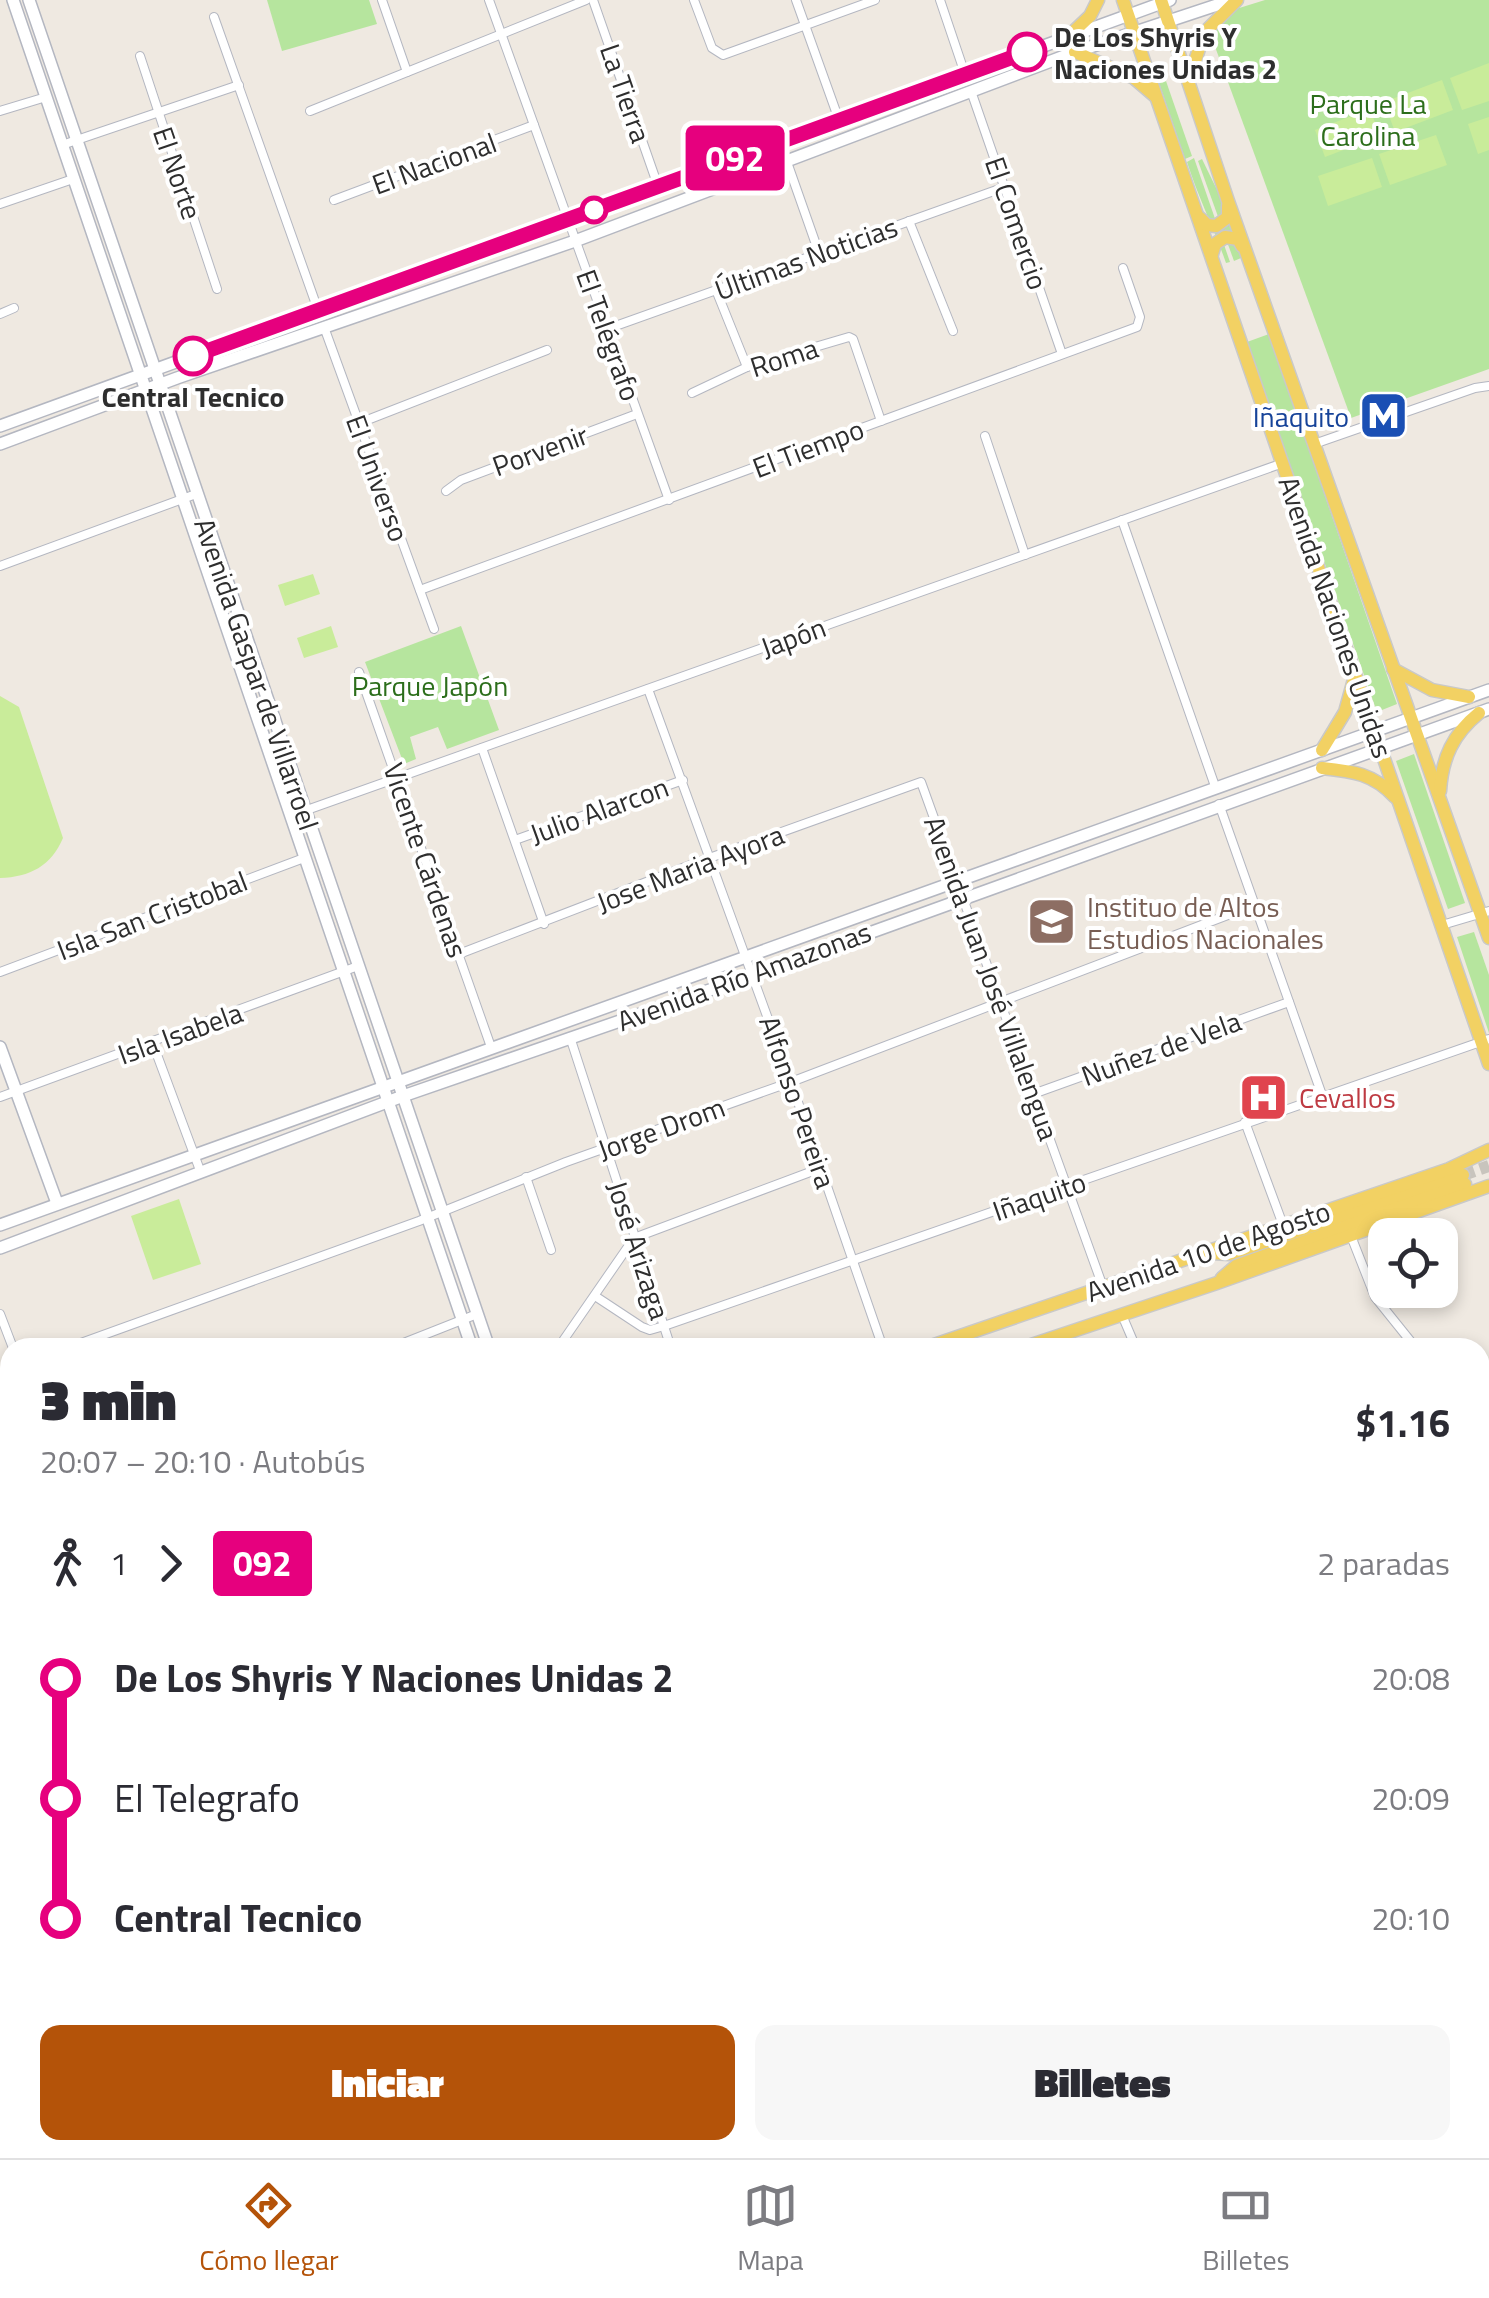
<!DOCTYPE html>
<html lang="es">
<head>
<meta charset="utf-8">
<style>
	body { margin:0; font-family:"Titillium Web",sans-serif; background:#f7f7f7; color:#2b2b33; height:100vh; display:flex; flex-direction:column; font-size:38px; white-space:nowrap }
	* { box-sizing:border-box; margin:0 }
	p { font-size:32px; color:#7c7c81 }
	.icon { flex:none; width:55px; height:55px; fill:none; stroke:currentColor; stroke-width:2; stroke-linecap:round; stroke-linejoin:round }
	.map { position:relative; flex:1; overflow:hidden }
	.details { position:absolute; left:0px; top:1338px; width:1490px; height:822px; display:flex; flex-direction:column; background:#fff; border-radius:30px 30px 0 0; box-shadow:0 5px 15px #0003 }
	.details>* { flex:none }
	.badge { padding:0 20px; border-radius:8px; font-size:35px; line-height:65px }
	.controls { position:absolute; left:1368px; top:1218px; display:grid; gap:20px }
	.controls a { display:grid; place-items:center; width:90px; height:90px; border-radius:20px; background:#fff; box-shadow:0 5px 15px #0003; font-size:50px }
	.map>.badge { position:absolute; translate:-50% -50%; box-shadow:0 0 0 5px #fff }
	.legs { display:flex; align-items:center; gap:15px; height:110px; padding:0 40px; font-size:32px }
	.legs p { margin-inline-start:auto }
	.head { display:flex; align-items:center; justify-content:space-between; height:170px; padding:0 40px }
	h1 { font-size:55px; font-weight:800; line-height:75px }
	.action { display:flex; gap:20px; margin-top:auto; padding:20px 40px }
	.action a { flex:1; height:115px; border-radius:20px; background:#b45309; color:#fff; font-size:40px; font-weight:800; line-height:115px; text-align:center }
	.action a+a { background:#f7f7f7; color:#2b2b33 }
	ul { padding:0 40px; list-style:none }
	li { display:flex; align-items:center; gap:35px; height:120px; font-size:38px }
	li i { display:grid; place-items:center; width:15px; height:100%; margin:0 12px; background:currentColor }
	li i::after { content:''; width:25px; height:25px; margin:-12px; border:8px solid; border-radius:50%; background:#fff }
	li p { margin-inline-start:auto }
	li:first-child i { background:linear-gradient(#0000 50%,currentColor 0) }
	li:last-child i { background:linear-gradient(currentColor 50%,#0000 0) }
	.dock { display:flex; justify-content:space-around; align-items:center; height:140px; border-top:2px solid #e1e1e2; background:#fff; font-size:28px; color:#7c7c81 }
	.dock a { display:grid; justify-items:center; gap:5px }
	.dock .on { color:#b45309 }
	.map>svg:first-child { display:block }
</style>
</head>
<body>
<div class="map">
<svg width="1489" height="2158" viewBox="0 0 1489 2158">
	<rect width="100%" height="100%" fill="#efe9e1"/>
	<g fill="#b6e59e">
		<path d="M267 0H369L377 24 282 51Z"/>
		<path d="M1265 0H1489V369L1351 418 1210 33 1236 9Z"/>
		<path d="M1166 81 1192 156 1185 159 1159 83Z"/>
		<path d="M1194 158 1230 262 1226 263C1214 228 1198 197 1187 162Z"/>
		<path d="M1202 159 1219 194 1241 258 1234 261 1198 161Z"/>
		<path d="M1269 334 1397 704 1377 712 1247 342Z"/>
		<path d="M461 626 499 730 447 749 438 727 410 737 416 759 404 764 365 662Z"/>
		<path d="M1414 754 1465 903 1448 909 1396 761Z"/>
		<path d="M1474 932 1489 975V1033L1457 937Z"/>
	</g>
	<g fill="#c9ec9a">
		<path d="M1489 63V101L1462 110 1450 78Z"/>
		<path d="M1442 80 1453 110 1395 132 1384 102Z"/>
		<path d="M1370 109 1380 136 1325 157 1315 130Z"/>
		<path d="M1489 117V150L1478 154 1468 124Z"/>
		<path d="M1436 135 1447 165 1390 185 1379 154Z"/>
		<path d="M1372 158 1382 187 1328 206 1318 176Z"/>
		<path d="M313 574 320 594 285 606 278 585Z"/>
		<path d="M331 626 338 647 304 658 297 638Z"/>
		<path d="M0 696 19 707 63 838C51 866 30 877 0 878Z"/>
		<path d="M179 1199 201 1264 153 1280 131 1216Z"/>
		<path d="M527 2150H776L771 2158H525Z"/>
	</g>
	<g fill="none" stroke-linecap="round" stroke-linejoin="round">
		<path stroke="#c8c4bd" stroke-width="12" stroke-dasharray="12 6" stroke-linecap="butt" d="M1463 1175 1489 1166"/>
		<defs>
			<g id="street">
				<path d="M382 0 407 72"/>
				<path d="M489 0 669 500"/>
				<path d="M593 0 658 186"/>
				<path d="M694 0 712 48 723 55 875 0"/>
				<path d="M796 0 839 120"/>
				<path d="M940 0 965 74"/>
				<path d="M214 17 318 310"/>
				<path d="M140 56 217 289"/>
				<path d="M971 91 1062 354"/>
				<path d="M0 111 46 97"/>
				<path d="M310 111 586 0"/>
				<path d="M62 145 239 85"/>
				<path d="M787 162 819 253"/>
				<path d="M334 200 534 125"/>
				<path d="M0 204 73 179"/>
				<path d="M909 221 953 331"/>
				<path d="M716 290 747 367"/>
				<path d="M0 314 14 308"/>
				<path d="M324 327 434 629"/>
				<path d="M607 329 1005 187"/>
				<path d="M692 393 747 367 849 337 853 339 881 421"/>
				<path d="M357 424 547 350"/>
				<path d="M985 436 1025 555"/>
				<path d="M1314 444 1475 388 1489 386"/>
				<path d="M446 491 461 480 637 414"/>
				<path d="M1122 520 1216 789"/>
				<path d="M0 566 196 494"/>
				<path d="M420 590 1137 327 1140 317 1123 268"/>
				<path d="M359 672 491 1047"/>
				<path d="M648 689 791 1082 883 1348"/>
				<path d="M482 748 544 924"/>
				<path d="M1219 804 1322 1095"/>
				<path d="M290 816 1283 463"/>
				<path d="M515 840 683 780"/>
				<path d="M1442 925 1489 911"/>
				<path d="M459 954 701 861 921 782 1103 1287"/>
				<path d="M0 972 304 858"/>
				<path d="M570 1037 671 1348"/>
				<path d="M153 1044 201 1173"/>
				<path d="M1033 1094 1289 1002"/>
				<path d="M0 1097 358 966"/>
				<path d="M1245 1122 1283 1225"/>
				<path d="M526 1177 551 1250"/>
				<path d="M1351 1236 1375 1297 1416 1348"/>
				<path d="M595 1296 642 1327 650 1330 664 1326 1489 1039"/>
				<path d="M0 1314 13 1348"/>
				<path d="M1122 1315 1136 1348"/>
				<path d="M67 1348 419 1221 566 1162 791 1082 1254 905"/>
				<path d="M391 1348 477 1314"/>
				<path d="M558 1348 634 1238 821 1168"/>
				<path d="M0 1373 10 1368"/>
				<path d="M1480 1429 1489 1440"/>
				<path d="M1480 1640 1489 1643"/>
				<path d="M0 1981 10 1973"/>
				<path d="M1480 2025 1489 2014"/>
				<path d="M1480 2038 1489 2049"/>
				<path d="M0 2086 10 2098"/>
				<path d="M0 2119 10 2110"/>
				<path d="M273 2150V2158"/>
				<path d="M938 2150 940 2158"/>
				<path d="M1219 2150 1221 2158"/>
				<path d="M1229 2150 1231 2158"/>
				<path d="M1384 2150 1389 2158"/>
				<path d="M789 2158 791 2150"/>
				<path d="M1271 2158 1283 2150"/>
				<path d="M1469 2158 1489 2145"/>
			</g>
			<g id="secondary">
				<path d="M13 0 472 1348"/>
				<path d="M29 0 489 1348"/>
				<path d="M0 426 1170 0"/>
				<path d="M0 444 177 378 575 241 1075 52 1232 0"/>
				<path d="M0 1047 57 1203"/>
				<path d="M0 1225 1489 690"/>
				<path d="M0 1248 403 1096 753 975 1489 709"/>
				<path d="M0 1488 10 1490"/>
				<path d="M0 1505 10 1508"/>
				<path d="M0 1672 10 1668"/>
				<path d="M132 2158 142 2150"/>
				<path d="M159 2158 168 2150"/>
			</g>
			<g id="primary">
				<path d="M1123 0 1489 1064"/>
				<path d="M1161 0 1228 201 1489 938"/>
				<path d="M1068 37 1090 16 1098 0"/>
				<path d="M1075 52 1134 78 1155 96"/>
				<path d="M1189 80 1204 33 1237 0"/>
				<path d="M1200 218 1207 225 1216 226 1228 217V206"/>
				<path d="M1212 254 1215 244 1225 237 1238 239 1242 246"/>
				<path d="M1393 669 1432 690 1469 697"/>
				<path d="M1322 750 1345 712 1355 676"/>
				<path d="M1322 768C1353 771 1374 774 1395 797"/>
				<path d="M1440 791C1442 758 1453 734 1479 713"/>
				<path d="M1211 1253 1229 1254 1463 1175"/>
				<path d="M1222 1278 1236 1266 1465 1184"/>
				<path d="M925 1348 1449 1169 1489 1150"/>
				<path d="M1022 1348 1217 1283 1489 1186"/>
				<path d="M0 1682 10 1679"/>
				<path d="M0 1694 10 1691"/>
				<path d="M0 1710 10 1707"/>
				<path d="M0 1796 10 1789"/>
				<path d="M0 1830 10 1823"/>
				<path d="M1480 1834 1489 1837"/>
				<path d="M1480 1863 1489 1866"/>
			</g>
		</defs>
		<use href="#street" stroke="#b4b7c1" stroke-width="10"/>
		<use href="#secondary" stroke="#b4b7c1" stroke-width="14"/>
		<use href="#primary" stroke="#c9c9c9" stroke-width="15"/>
		<use href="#street" stroke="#fff" stroke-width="8"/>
		<use href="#secondary" stroke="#fff" stroke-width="11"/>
		<use href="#primary" stroke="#f2d163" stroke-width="12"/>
	</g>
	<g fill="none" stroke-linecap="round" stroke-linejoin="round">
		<defs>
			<path id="line-1" d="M193 356 1027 52"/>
		</defs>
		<use href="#line-1" stroke="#fff" stroke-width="22"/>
		<use href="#line-1" stroke="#e6007e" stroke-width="15"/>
	</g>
	<defs>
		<symbol id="metro-square" viewBox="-11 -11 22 22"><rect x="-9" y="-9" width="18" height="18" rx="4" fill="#1a4fb4" stroke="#fff"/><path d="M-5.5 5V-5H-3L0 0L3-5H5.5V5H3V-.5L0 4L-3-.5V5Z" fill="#fff"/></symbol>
		<symbol id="university-square" viewBox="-11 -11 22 22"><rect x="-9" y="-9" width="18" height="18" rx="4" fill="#8d6e63" stroke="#fff"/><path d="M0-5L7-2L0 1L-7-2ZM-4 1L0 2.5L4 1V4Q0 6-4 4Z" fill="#fff"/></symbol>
		<symbol id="hospital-square" viewBox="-11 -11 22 22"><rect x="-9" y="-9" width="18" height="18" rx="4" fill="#e0444e" stroke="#fff"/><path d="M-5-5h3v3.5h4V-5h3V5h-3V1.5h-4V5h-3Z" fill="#fff"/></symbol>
	</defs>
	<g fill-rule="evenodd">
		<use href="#metro-square" x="1356" y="388" width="55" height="55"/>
		<use href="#university-square" x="1024" y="894" width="55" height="55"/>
		<use href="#hospital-square" x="1236" y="1070" width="55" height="55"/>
	</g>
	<g fill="#fff" stroke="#e6007e" stroke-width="5">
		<circle cx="1027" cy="52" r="18"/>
		<circle cx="594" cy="210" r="12"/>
		<circle cx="193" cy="356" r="18"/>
	</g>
	<g text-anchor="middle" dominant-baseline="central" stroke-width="8" stroke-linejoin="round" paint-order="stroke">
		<g font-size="28" font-weight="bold" fill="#2e2e2e" stroke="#fff" text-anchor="start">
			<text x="1054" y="36">De Los Shyris Y<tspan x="1054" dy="32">Naciones Unidas 2</tspan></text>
			<text x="193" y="396" text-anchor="middle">Central Tecnico</text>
		</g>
		<g font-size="28" fill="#2e2e2e" stroke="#fff">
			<text transform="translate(626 93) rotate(71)">La Tierra</text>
			<text transform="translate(434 163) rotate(-20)">El Nacional</text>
			<text transform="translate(178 173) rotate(71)">El Norte</text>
			<text transform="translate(1017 223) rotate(71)">El Comercio</text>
			<text transform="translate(806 258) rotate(-20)">Últimas Noticias</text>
			<text transform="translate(609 335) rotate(70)">El Telégrafo</text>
			<text transform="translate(784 357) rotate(-18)">Roma</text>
			<text transform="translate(808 448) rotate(-21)">El Tiempo</text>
			<text transform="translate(540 450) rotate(-20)">Porvenir</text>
			<text transform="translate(378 478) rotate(70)">El Universo</text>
			<text transform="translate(1336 617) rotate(71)">Avenida Naciones Unidas</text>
			<text transform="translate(793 637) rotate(-20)">Japón</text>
			<text transform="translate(257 674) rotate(71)">Avenida Gaspar de Villarroel</text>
			<text transform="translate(599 810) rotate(-20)">Julio Alarcon</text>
			<text transform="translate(426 860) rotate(71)">Vicente Cárdenas</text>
			<text transform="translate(690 868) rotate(-21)">Jose Maria Ayora</text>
			<text transform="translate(152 915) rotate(-21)">Isla San Cristobal</text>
			<text transform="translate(744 976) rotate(-20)">Avenida Río Amazonas</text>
			<text transform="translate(992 978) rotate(70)">Avenida Juan José Villalengua</text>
			<text transform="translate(180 1033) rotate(-20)">Isla Isabela</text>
			<text transform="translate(1161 1048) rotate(-20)">Nuñez de Vela</text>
			<text transform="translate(798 1102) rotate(71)">Alfonso Pereira</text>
			<text transform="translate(661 1128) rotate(-20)">Jorge Drom</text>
			<text transform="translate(1039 1196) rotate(-19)">Iñaquito</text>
			<text transform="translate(639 1250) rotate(72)">José Arizaga</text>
			<text transform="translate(1208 1251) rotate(-19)">Avenida 10 de Agosto</text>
		</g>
		<g font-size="28" fill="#2c6e1b" stroke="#fff">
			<text x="1368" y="103">Parque La<tspan x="1368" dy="32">Carolina</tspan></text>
			<text x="430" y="685">Parque Japón</text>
		</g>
		<g font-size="28" fill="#164399" stroke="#fff" text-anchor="end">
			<text x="1349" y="416">Iñaquito</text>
		</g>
		<g font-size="28" fill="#785e54" stroke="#fff" text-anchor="start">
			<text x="1087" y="906">Instituo de Altos<tspan x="1087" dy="32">Estudios Nacionales</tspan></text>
		</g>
		<g font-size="28" fill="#be3a42" stroke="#fff" text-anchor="start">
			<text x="1299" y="1097">Cevallos</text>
		</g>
	</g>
</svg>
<div class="controls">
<a><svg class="icon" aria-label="locate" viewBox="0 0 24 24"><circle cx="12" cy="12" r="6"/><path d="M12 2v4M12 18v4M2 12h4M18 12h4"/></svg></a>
</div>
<b class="badge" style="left:735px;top:158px;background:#e6007e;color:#fff">092</b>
<section class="details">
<div class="head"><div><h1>3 min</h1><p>20:07 – 20:10 · Autobús</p></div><b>$1.16</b></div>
<div class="legs"><svg class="icon" aria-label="walk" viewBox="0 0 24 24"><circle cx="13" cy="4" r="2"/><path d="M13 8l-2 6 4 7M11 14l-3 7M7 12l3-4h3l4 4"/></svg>1<svg class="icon" aria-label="forward" viewBox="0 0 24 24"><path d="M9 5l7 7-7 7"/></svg><b class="badge" style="background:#e6007e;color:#fff">092</b><p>2 paradas</p></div>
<ul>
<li><i style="color:#e6007e"></i><b>De Los Shyris Y Naciones Unidas 2</b><p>20:08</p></li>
<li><i style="color:#e6007e"></i><span>El Telegrafo</span><p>20:09</p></li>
<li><i style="color:#e6007e"></i><b>Central Tecnico</b><p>20:10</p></li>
</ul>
<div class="action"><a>Iniciar</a><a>Billetes</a></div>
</section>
</div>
<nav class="dock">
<a class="on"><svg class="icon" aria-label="directions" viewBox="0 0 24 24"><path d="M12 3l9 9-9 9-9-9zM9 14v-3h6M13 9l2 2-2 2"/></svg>Cómo llegar</a>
<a><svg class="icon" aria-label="map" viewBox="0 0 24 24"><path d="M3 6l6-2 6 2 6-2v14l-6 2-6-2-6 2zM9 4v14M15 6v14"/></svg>Mapa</a>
<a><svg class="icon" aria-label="tickets" viewBox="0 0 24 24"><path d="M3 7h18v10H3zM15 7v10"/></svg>Billetes</a>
</nav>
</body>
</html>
